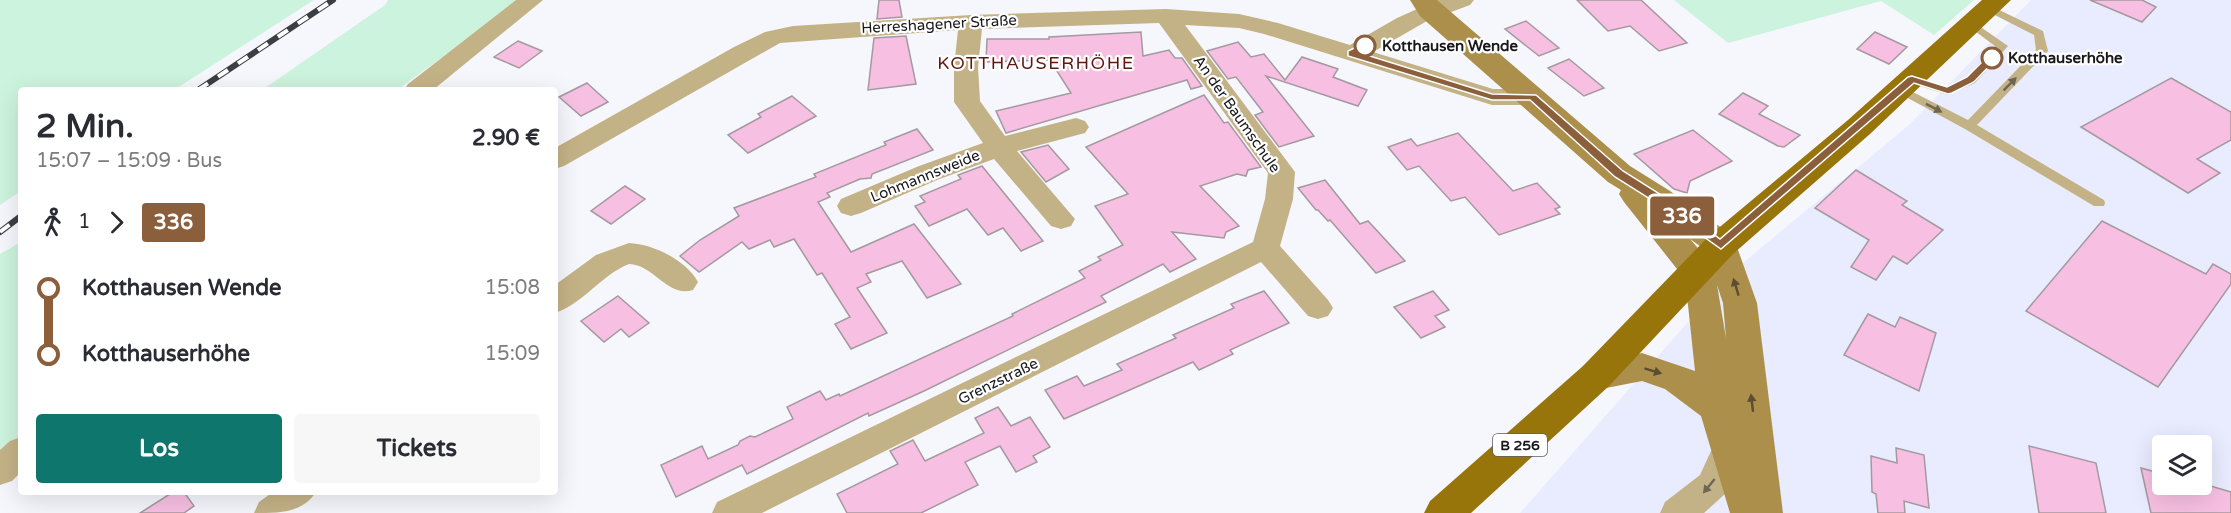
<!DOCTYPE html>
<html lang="de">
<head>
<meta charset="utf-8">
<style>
	body { margin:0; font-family:"Varela Round",sans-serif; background:#f7f7f7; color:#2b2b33; height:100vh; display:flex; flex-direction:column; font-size:22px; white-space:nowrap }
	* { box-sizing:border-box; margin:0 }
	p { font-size:20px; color:#7c7c81 }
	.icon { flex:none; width:33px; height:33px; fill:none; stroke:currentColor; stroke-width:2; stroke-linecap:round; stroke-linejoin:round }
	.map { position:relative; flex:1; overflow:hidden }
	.side { position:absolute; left:18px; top:87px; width:540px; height:408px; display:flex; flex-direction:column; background:#fff; border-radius:6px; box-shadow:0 6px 24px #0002 }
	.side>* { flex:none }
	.badge { padding:0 12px; border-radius:4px; font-size:21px; line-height:39px }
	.fabs { position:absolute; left:2152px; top:435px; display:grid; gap:12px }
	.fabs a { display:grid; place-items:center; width:60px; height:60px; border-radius:6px; background:#fff; box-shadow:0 6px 24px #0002; font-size:30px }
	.map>.badge { position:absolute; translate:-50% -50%; box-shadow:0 0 0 3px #fff }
	.legs { display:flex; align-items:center; gap:9px; height:66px; padding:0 18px; font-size:20px }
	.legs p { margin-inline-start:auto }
	.overview { display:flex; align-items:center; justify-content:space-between; height:102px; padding:0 18px }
	h1 { font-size:33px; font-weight:700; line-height:45px }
	.action { display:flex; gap:12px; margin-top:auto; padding:12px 18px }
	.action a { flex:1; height:69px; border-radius:6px; background:#0f766e; color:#fff; font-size:24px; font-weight:700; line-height:69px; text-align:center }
	.action a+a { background:#f7f7f7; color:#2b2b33 }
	ul { padding:0 18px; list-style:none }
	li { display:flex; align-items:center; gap:21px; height:66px; font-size:22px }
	li i { display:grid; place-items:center; width:9px; height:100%; margin:0 8px; background:currentColor }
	li i::after { content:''; width:15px; height:15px; margin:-8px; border:4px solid; border-radius:50%; background:#fff }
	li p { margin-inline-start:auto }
	li:first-child i { background:linear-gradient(#0000 50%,currentColor 0) }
	li:last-child i { background:linear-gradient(currentColor 50%,#0000 0) }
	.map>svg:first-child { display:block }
</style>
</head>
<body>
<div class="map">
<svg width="2231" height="513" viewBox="0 0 2231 513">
	<rect width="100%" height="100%" fill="#f6f7fd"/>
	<path fill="#e9ecfe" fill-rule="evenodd" d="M2031 0H2231V513H1520L1732 272 1909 125ZM2163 446H2202V484H2163Z"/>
	<g fill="#ccf3dd">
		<path d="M0 0H314L174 90H21V191L0 205Z"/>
		<path d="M388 0H521L397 90H262L385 5Z"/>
		<path d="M1674 0H1974L1934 35 1881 1 1728 43Z"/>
		<path d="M21 242V437L0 458V254Z"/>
	</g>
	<g fill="#f7c0e2" stroke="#a4999f" stroke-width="1.5">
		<path d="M879 0H899L902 17 877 19Z"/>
		<path d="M1577 0H1641L1687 43 1659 51 1630 26 1608 31Z"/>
		<path d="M2090 0H2142L2156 7 2142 22Z"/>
		<path d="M1526 21 1559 48 1539 56 1505 29Z"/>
		<path d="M1141 32 1143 56 1169 50 1175 58H1182L1202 86 1191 89 1187 80 1006 133 996 111 1071 93 1050 60 986 62 987 39H1049V37Z"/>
		<path d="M1875 32 1907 47 1889 64 1857 49Z"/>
		<path d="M906 36 916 84 868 90 874 38Z"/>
		<path d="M518 41 542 51 519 68 494 57Z"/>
		<path d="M1238 42 1251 57 1264 54 1285 80 1302 57 1338 69 1333 77 1367 90 1358 106 1266 76 1314 136 1279 147 1255 115 1263 112 1236 77 1228 79 1207 51Z"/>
		<path d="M1569 59 1604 88 1584 96 1548 68Z"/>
		<path d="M2171 78 2231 112V140L2197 159 2220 173 2188 193 2081 127Z"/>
		<path d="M587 83 608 102 581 116 559 97Z"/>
		<path d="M1743 93 1768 106 1759 114 1800 135 1784 147 1778 146 1719 114Z"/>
		<path d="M1204 95 1224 123 1228 122 1261 167 1248 170 1246 176 1237 174 1200 186 1239 226 1226 232 1224 238 1172 232 1196 259 1170 272 1163 264 1101 296 1106 302 924 391 869 416 868 413 747 474 742 465 676 497 661 465 702 446 708 459 738 445 740 441 750 436 755 437 793 419 787 407 820 391 826 400 839 394 840 396 1013 316 1012 314 1085 278 1079 271 1101 260 1098 257 1123 245 1095 206 1128 194 1086 147Z"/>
		<path d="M792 96 816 116 748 153 728 135 761 117 758 114Z"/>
		<path d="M917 129 933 150 872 174 871 178 860 179 827 193 830 197 818 202 851 252 914 224 961 284 927 298 902 261 866 274 871 282 857 288 887 333 851 349 835 324 850 317 822 273 817 275 794 239 774 247 770 240 749 249 742 242 699 272 680 256 700 240 739 216 734 208 816 177 814 174 886 145 884 142Z"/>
		<path d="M1693 130 1732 161 1690 181 1687 193 1674 189 1634 154Z"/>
		<path d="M1458 133 1513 191 1537 183 1560 207 1555 209 1560 214 1499 235 1465 197 1451 201 1419 166 1407 170 1388 147 1411 139 1417 146Z"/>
		<path d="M1048 145 1069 169 1046 182 1021 152Z"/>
		<path d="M982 166 1043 241 1021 251 1003 228 988 235 967 209 929 226 915 206 925 202 920 196 961 179 958 175Z"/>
		<path d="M1856 170 1907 201 1902 205 1943 230 1907 264 1893 256 1876 280 1851 267 1869 240 1815 208Z"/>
		<path d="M1325 180 1360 224 1368 221 1405 261 1376 273 1330 220 1328 221 1318 210H1316L1298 188Z"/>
		<path d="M625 186 645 199 611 224 591 211Z"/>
		<path d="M2102 221 2206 274 2213 264 2231 274V284L2158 387 2026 311Z"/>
		<path d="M1264 291 1289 323 1230 350 1233 354 1199 370 1193 362 1064 419 1045 390 1077 376 1084 386 1122 370 1117 364 1176 338 1173 335 1234 308 1231 304Z"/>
		<path d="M1433 291 1449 310 1435 316 1445 327 1421 338 1394 307Z"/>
		<path d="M618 296 649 323 629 337 621 329 604 342 581 321Z"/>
		<path d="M1868 314 1895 327 1900 317 1936 333 1919 391 1844 355Z"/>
		<path d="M998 407 1011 426 1030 417 1050 447 1033 456 1037 462 1016 472 1000 446 965 462 978 485 921 513H847L837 494 898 464 890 451 913 440 925 461 984 433 975 418Z"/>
		<path d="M2029 446 2096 463 2106 513H2039Z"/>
		<path d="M1896 448 1924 455 1929 508 1904 501 1905 513H1878L1876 494 1872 492 1871 456 1897 463Z"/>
		<path d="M2141 468 2163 474V484H2204L2231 492V513H2151Z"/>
		<path d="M173 492H184L194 506 184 513H140Z"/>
	</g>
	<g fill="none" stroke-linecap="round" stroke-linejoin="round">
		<g fill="#c4b287" fill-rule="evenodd">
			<path d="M1989 5 2043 31 2048 51 1977 125 2104 200 2105 203 2104 206H2094L1965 129 1893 90 1895 87H1903L1968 120 2036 50 2034 35 1985 10V6Z"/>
			<path d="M1972 21 2008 46 1975 83 1948 95 1908 82 1906 79 1912 75 1947 87 1967 77 1995 46 1968 26 1966 24Z"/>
		</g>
		<g fill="#c4b287" fill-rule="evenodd">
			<path d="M516 0H543L433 90H404L408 84Z"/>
			<path d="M1437 0H1474L1470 5 1427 21 1373 52 1493 89H1532L1541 91 1545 97 1541 103 1532 105H1492L1264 34 1239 28 1185 25 1295 172 1293 199 1280 246 1328 300 1333 308 1328 316 1318 319 1308 316 1261 262 762 513H712L717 502 1253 242 1265 199 1268 173 1159 23 982 29 978 67 980 101 1005 136 1076 118 1085 121 1089 127 1085 133 1017 151 1075 219 1071 226 1061 229 1051 226 994 159 937 180 861 213 851 216 841 213 837 206 841 199 919 166 983 143 954 102V67L958 30 780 43 564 166 555 169V148L734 47 765 32 793 26 971 15 1166 9 1239 14 1278 23 1350 45 1397 18Z"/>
			<path d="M629 243C653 244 686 260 698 282L693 290C667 298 655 265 629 264 601 275 583 304 555 313V285L596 255Z"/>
			<path d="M1728 434 1739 438 1744 448 1725 494 1704 513H1660L1665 502 1700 475 1717 438Z"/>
			<path d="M21 437V472L12 481 0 485V450L10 441Z"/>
			<path d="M273 492H316C302 513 280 513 254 513L259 502Z"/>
		</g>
		<path fill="#ab8f4b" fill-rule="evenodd" d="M1410 0H1437L1630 166 1670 191 1733 236 1757 303 1783 513H1730L1701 416 1665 389 1642 381 1596 390 1583 386 1578 376 1583 366 1642 353 1695 371 1688 305 1681 274 1624 202 1619 194 1621 190 1608 182 1420 16ZM1690 239 1707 251 1711 265 1709 261ZM1717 285 1723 303 1726 338Z"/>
		<path fill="#98750b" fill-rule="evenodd" d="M1982 0H2011L1870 134 1733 254 1609 386 1471 513H1424L1430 501 1583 366 1709 236 1848 120Z"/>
		<defs>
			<g id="rail">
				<path d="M198 90 333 0"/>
				<path d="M0 232 21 216"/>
			</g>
		</defs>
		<use href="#rail" stroke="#3d3e42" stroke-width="6"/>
		<use href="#rail" stroke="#fff" stroke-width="4" stroke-dasharray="12" stroke-linecap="butt"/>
	</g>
	<defs><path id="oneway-solid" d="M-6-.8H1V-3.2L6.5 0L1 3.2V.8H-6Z" transform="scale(1.5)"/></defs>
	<g fill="#6e6652">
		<use href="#oneway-solid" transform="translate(2010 84) rotate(-45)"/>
		<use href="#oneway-solid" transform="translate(1934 108) rotate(27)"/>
		<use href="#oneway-solid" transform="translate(1709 486) rotate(129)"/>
	</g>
	<g fill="#5b4e32">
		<use href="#oneway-solid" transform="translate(1736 287) rotate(-107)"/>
		<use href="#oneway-solid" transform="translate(1653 371) rotate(17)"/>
		<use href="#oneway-solid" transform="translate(1752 403) rotate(-97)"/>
	</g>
	<path fill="#8b5e3c" stroke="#fff" stroke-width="1.5" d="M1365 43 1370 46 1360 53 1492 94 1536 95 1623 171 1663 196 1720 239 1908 77 1912 76 1947 87 1967 77 1988 56H1995L1997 58 1974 82 1952 93 1948 94 1914 83 1721 249 1655 202 1615 177 1530 100H1492L1348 56V51Z"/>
	<g fill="#fff" stroke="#8b5e3c" stroke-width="3">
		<circle cx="1365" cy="46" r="10"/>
		<circle cx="1992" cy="58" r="10"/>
	</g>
	<g text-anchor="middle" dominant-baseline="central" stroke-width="4.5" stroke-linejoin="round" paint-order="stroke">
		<rect fill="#fff" stroke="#5e5e61" stroke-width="1.5" x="1493" y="434" width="54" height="22" rx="4.5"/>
		<g font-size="14" font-weight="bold" fill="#19191d">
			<text x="1520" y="445">B 256</text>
		</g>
		<g font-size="15" fill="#19191d" stroke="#fff">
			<text transform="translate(939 24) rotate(-3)">Herreshagener Straße</text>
			<text transform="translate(1237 114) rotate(55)">An der Baumschule</text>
			<text transform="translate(925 176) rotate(-22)">Lohmannsweide</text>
			<text transform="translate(998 381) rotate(-26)">Grenzstraße</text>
		</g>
		<g font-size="15" font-weight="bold" fill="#19191d" stroke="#fff" text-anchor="start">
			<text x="1382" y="46">Kotthausen Wende</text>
			<text x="2008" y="58">Kotthauserhöhe</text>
		</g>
		<g font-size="18" letter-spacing="1.5" fill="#5d1911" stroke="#fff">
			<text x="1036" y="63">KOTTHAUSERHÖHE</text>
		</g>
	</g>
</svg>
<div class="fabs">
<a><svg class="icon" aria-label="layers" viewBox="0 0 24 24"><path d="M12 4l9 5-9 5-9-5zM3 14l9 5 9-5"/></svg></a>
</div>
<b class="badge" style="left:1682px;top:216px;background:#8b5e3c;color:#fff">336</b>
<section class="side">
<div class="overview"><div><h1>2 Min.</h1><p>15:07 – 15:09 · Bus</p></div><b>2.90 €</b></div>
<div class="legs"><svg class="icon" aria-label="walk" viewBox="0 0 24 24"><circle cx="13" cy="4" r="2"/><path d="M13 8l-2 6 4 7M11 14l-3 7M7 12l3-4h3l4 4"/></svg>1<svg class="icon" aria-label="forward" viewBox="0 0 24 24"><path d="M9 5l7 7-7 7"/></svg><b class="badge" style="background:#8b5e3c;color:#fff">336</b></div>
<ul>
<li><i style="color:#8b5e3c"></i><b>Kotthausen Wende</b><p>15:08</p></li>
<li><i style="color:#8b5e3c"></i><b>Kotthauserhöhe</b><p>15:09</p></li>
</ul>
<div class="action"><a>Los</a><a>Tickets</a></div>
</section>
</div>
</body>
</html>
